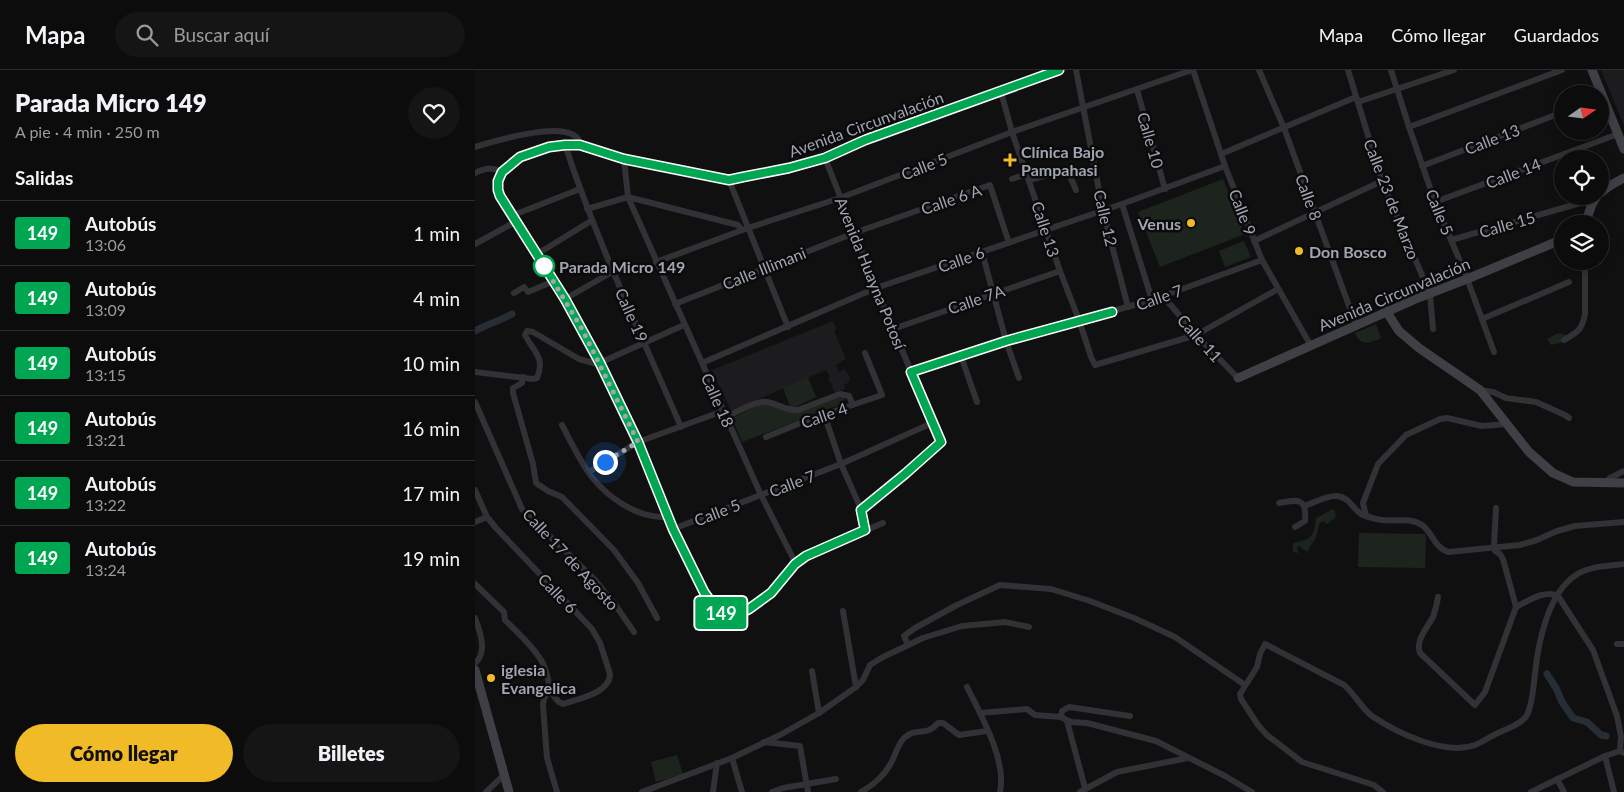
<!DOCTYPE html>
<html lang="es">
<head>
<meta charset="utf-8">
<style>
	body { margin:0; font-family:Lato,sans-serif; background:#151516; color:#f1f3f6; height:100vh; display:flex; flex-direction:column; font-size:19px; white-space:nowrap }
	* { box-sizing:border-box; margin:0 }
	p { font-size:16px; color:#9a9b9d }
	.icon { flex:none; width:28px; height:28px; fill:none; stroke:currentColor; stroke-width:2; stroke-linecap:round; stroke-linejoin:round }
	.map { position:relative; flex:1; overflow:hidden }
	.drawer { display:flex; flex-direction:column; background:#0c0c0d; width:475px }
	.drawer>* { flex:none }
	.badge { padding:0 10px; border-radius:4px; font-size:18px; line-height:32px }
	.needle { width:32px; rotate:76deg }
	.buttons { position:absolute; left:1079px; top:15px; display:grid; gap:10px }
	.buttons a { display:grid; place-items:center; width:55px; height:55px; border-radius:50%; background:#0c0c0d; box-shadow:0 2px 12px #0003,0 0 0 1px #2c2c2e; font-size:25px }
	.you { position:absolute; width:25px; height:25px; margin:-12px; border:4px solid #fff; border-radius:50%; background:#1a73e8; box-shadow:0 0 0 8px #1a73e833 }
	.map>.badge { position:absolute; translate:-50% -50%; box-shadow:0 0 0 2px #fff }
	h2 { padding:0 15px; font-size:19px; line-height:45px }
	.round { display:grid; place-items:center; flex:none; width:52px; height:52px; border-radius:26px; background:#151516 }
	.summary { display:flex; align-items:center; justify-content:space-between; height:85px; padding:0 15px }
	h1 { font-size:24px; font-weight:800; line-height:38px }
	.primary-button { display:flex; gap:10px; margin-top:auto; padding:10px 15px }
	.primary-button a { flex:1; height:58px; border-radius:30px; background:#f1bb28; color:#111; font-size:20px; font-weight:800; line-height:58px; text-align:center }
	.primary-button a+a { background:#151516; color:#f1f3f6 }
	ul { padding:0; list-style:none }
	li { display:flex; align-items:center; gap:15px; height:65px; padding:0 15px; border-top:1px solid #2c2c2e }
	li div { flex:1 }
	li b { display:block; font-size:19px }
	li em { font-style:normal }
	li .badge { min-width:55px; font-weight:700; text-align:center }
	header { display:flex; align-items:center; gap:30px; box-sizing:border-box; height:70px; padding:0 25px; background:#0c0c0d; border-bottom:1px solid #2c2c2e }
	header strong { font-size:24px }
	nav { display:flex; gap:28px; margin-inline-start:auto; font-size:18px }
	.search { width:350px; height:45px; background:#151516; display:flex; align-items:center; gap:12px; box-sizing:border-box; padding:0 18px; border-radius:28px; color:#9a9b9d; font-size:19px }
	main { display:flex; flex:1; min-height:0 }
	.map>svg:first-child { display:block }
</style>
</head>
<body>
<header>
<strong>Mapa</strong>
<div class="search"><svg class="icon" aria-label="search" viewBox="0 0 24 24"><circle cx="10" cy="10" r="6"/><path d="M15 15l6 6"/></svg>Buscar aquí</div>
<nav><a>Mapa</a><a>Cómo llegar</a><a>Guardados</a></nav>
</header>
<main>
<section class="drawer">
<div class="summary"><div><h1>Parada Micro 149</h1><p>A pie · 4 min · 250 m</p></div><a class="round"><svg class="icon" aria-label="heart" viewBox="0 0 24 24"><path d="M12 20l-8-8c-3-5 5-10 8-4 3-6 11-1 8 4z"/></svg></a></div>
<h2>Salidas</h2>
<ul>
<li><span class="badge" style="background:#00a651;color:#fff">149</span><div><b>Autobús</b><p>13:06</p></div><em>1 min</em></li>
<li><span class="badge" style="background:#00a651;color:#fff">149</span><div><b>Autobús</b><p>13:09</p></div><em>4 min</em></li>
<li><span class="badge" style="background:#00a651;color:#fff">149</span><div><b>Autobús</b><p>13:15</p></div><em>10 min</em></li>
<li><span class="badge" style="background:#00a651;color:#fff">149</span><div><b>Autobús</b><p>13:21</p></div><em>16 min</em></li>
<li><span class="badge" style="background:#00a651;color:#fff">149</span><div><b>Autobús</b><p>13:22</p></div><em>17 min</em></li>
<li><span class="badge" style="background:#00a651;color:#fff">149</span><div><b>Autobús</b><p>13:24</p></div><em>19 min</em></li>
</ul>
<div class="primary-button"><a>Cómo llegar</a><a>Billetes</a></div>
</section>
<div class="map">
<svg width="1149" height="722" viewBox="0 0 1149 722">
	<rect width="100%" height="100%" fill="#101011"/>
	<g fill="#1c1c1e">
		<path d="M1126 0H1149V56Z"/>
		<path d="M358 251 361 259 359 260 371 289 361 295 364 302 370 299 375 308 374 312 369 315 370 319 360 323 353 308 355 307 351 300 256 341 237 300Z"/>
	</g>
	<g fill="#1c241d">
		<path d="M748 109 770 164 685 197 663 142Z"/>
		<path d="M769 171 776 187 750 197 744 181Z"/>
		<path d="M901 254 906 268C895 274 885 276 880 263Z"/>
		<path d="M1083 263 1091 265 1090 272 1076 275 1072 269Z"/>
		<path d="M333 307 341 327 316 339 308 318Z"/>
		<path d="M365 327 370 329 368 334 331 346V348L267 372 257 348 288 333 318 342Z"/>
		<path d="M858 439 860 441 861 447 852 454 848 451 844 454 841 467 832 482 824 476 822 477 823 483 818 482V473C837 470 839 466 841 448Z"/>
		<path d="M884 463 951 464 950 498 883 497Z"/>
		<path d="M202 685 208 704 181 712 176 692Z"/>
	</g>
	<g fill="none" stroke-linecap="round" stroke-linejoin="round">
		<g stroke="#262d34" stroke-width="7">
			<path d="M0 261C12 254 25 251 37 244"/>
			<path d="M1072 604 1081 618 1087 632 1098 648 1112 652 1126 665 1131 666"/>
		</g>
		<g stroke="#313136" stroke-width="6">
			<path d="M601 0 628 141 653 237"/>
			<path d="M718 0 750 96 787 190 836 276"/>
			<path d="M784 0 809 58 881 255"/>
			<path d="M873 0 907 111 955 224 958 259"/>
			<path d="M916 0 934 57 960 132 990 203 1019 282"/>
			<path d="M662 20 690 119"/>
			<path d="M526 22 537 62 585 201 604 250 616 287 620 295 721 265 803 219"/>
			<path d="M883 32 979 0"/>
			<path d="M934 57 1087 0"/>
			<path d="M90 75C122 172 166 264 206 357"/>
			<path d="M0 77C16 72 103 45 105 75"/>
			<path d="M746 84 881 27"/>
			<path d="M350 88 401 218 466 373 430 404 386 439"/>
			<path d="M149 89 153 127 286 425 321 494"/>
			<path d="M947 96 1088 42"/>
			<path d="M0 103C10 98 17 97 27 102"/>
			<path d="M537 109 552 104"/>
			<path d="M254 110 313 257"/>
			<path d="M554 110 588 101 594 104 601 120"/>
			<path d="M960 132 1143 64"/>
			<path d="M647 134 677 230"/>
			<path d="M112 139 153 127 263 155 267 160"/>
			<path d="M36 146 105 119"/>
			<path d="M976 170 1109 132 1117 134"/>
			<path d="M779 171 907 111"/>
			<path d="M0 174 40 152"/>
			<path d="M507 182 531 271 544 308"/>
			<path d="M62 184 116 151"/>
			<path d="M181 192 273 158 365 128 537 62 717 0"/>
			<path d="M39 223 49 217 53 222 79 211"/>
			<path d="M688 226 721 265 763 308"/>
			<path d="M90 229 137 202"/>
			<path d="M200 234 379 163 515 115 534 173"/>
			<path d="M1007 249 1094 212"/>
			<path d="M418 259 585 201"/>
			<path d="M1089 270C1103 262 1107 260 1110 244V191"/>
			<path d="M486 286 502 332"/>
			<path d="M227 293 401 218 647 134 750 96"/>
			<path d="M0 302 58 309 62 308C71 288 58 281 50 265L52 261 58 262 104 289 122 294 209 255"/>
			<path d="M436 302 531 271 677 230 787 190"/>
			<path d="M48 307 47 313 38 318V323L58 394 61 413 73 421 87 427 139 480 163 513 182 548"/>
			<path d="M1005 320 1018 322 1031 328 1061 332 1090 345 1094 348"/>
			<path d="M0 332 47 439 119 509 141 536 159 562"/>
			<path d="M349 344 366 394 386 439 390 460"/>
			<path d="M251 347C260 343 282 330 292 332 304 334 311 341 323 340L365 324 374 326 378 335"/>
			<path d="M87 355C96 372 105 391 116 406 134 429 164 449 193 447"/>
			<path d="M291 367 333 350 407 325 390 283"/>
			<path d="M114 402 163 372 248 341"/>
			<path d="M1131 412 1135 408 1149 401"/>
			<path d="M0 420 12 447 21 458 117 559 125 573 135 604C135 623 103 629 88 634 74 629 74 607 69 596 64 582 41 561 30 550L29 542 0 514"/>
			<path d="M804 433C823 429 832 428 830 451L820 457"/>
			<path d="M829 436C839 433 852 425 862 426 874 427 877 438 886 444 890 446 897 448 901 449 916 453 934 446 947 455 958 463 958 476 973 482L1045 475 1062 470 1082 461 1100 456 1149 452"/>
			<path d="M891 446 888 433 903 394 931 365 965 349 972 348 1007 356 1032 354"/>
			<path d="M0 452 12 447"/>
			<path d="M408 453 331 486C310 503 281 550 251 544 232 541 197 457 189 438 165 377 139 316 107 258 82 213 51 171 25 126L23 120V111L27 102 45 87 73 77 105 75 149 89 254 110 314 98 350 88 390 70 584 0"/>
			<path d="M198 459 366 394 457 353"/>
			<path d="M1019 476 1021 438"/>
			<path d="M1083 526 1118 580 1142 646 1146 667 1145 681"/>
			<path d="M963 527C962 534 960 541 958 547 952 558 940 571 945 583L1000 635 1010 622 1041 537 1028 489 1025 484 1020 481 1019 476"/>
			<path d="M1041 537C1053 531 1070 519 1083 526"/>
			<path d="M368 541 381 617"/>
			<path d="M0 548C5 561 13 583 0 593"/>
			<path d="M1142 574H1149"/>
			<path d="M433 575 429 566 440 558 482 535 525 515 576 519 615 531 659 548 700 567 770 615"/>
			<path d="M337 601 344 643"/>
			<path d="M492 617C506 645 532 691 525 722"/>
			<path d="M76 620 69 628 68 635 72 688 82 722"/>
			<path d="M505 643 552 639 560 645 586 647 596 652 612 653 681 671 750 706 777 722"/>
			<path d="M586 647 587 641 594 637 655 646"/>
			<path d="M592 651 610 718"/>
			<path d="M289 672 325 676 333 722"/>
			<path d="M1130 686 1139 722"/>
			<path d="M257 688 267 722"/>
			<path d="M1082 709 1089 722"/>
			<path d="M11 722 30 704"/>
			<path d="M167 722 257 688 305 665 344 643 381 617 388 610 395 595 408 587 448 568 487 556 530 552 554 557"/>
			<path d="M238 722 242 693"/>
			<path d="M297 722 308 718 361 709"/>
			<path d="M386 722C401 713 411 704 418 689 421 682 424 673 429 668 442 656 450 668 463 653H468L484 665 512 661"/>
			<path d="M605 722 642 702 713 688"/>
			<path d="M908 722 899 715 827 692 792 665 783 655 766 629 765 624 782 597 785 584 790 574 869 615C880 624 886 638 897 646 922 663 970 686 1000 675 1008 672 1016 666 1023 663 1032 659 1047 654 1052 645 1058 632 1058 618 1060 604 1063 573 1073 523 1101 505 1114 496 1134 496 1149 494"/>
			<path d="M1056 722 1130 686 1145 681 1149 683"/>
		</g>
		<g stroke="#3f4046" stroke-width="9">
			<path d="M1117 0 1149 79"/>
			<path d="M1125 123 1136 115 1149 108"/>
			<path d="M1110 154 1117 134 1122 126"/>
			<path d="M911 241 924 261 944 278 1005 320 1054 382 1078 403 1098 412 1149 413"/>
			<path d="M763 308 943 228 992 209 1088 169"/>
			<path d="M0 600 34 722"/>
		</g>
	</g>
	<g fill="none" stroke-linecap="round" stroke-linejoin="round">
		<defs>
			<path id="line" d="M584 0 390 70 350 88 314 98 268 107 254 110 149 89 105 75H90L74 77 45 87 27 102 23 111V120L25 126 90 229 125 293 163 372 198 459 229 522 239 536 246 543 252 545 266 543 274 539 296 523 320 494 331 486 390 460 386 440 430 404 466 372 436 302 531 271 637 242"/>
		</defs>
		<use href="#line" stroke="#fff" stroke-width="11"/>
		<use href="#line" stroke="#00a651" stroke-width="8"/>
		<path stroke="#a1a5b2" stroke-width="5" stroke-dasharray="0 9" d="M69 196 107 259 163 372 130 392"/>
	</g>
	<g fill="#f1bb28" stroke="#0b0b0c" stroke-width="2">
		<path d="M532.5 82.5h5v5h5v5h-5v5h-5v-5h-5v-5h5z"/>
		<circle cx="716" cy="153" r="5"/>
		<circle cx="824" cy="181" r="5"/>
		<circle cx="16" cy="608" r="5"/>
	</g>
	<circle fill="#fff" stroke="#00a651" stroke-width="2.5" cx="69" cy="196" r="10"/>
	<g text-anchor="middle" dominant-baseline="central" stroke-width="5" stroke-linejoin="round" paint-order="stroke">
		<g font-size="16" fill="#a1a5b2" stroke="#0b0b0c">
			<text transform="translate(391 54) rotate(-20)">Avenida Circunvalación</text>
			<text transform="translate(1017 69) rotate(-21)">Calle 13</text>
			<text transform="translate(676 70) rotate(74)">Calle 10</text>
			<text transform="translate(449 96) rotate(-21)">Calle 5</text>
			<text transform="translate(1038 103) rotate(-21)">Calle 14</text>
			<text transform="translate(834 127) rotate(70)">Calle 8</text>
			<text transform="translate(476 129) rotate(-19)">Calle 6 A</text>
			<text transform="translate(917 129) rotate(69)">Calle 23 de Marzo</text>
			<text transform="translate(768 142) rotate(69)">Calle 9</text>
			<text transform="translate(965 142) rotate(68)">Calle 5</text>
			<text transform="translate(631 148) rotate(77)">Calle 12</text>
			<text transform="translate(1032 154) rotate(-16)">Calle 15</text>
			<text transform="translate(571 159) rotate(72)">Calle 13</text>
			<text transform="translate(486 189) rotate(-19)">Calle 6</text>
			<text transform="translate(289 198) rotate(-22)">Calle Illimani</text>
			<text transform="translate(396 203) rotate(68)">Avenida Huayna Potosí</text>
			<text transform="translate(919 224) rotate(-23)">Avenida Circunvalación</text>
			<text transform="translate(684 227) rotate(-19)">Calle 7</text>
			<text transform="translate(501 229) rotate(-19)">Calle 7A</text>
			<text transform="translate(157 245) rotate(66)">Calle 19</text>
			<text transform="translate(725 268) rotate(48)">Calle 11</text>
			<text transform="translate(243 330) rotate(66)">Calle 18</text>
			<text transform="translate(349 345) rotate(-19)">Calle 4</text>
			<text transform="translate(317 413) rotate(-21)">Calle 7</text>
			<text transform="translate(242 442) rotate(-21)">Calle 5</text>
			<text transform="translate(96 489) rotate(47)">Calle 17 de Agosto</text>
			<text transform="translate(83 523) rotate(46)">Calle 6</text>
		</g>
		<g font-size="16" font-weight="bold" fill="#a1a5b2" stroke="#0b0b0c" text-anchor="start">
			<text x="546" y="81">Clínica Bajo<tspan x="546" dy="18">Pampahasi</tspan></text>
			<text x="706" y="153" text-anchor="end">Venus</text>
			<text x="834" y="181">Don Bosco</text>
			<text x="26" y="599">iglesia<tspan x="26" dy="18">Evangelica</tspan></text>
		</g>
		<g font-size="16" font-weight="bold" fill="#a1a5b2" stroke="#0b0b0c" text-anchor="start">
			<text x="84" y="196">Parada Micro 149</text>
		</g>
	</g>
</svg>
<div class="buttons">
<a><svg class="needle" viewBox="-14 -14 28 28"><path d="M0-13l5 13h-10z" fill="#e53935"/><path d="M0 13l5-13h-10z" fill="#9a9b9d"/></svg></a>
<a><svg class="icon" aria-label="locate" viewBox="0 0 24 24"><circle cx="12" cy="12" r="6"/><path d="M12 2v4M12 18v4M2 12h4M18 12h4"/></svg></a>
<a><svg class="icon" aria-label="layers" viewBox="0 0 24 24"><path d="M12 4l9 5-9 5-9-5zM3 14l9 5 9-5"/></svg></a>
</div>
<div class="you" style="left:130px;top:392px"></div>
<b class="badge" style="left:246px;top:543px;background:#00a651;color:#fff">149</b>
</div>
</main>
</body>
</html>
